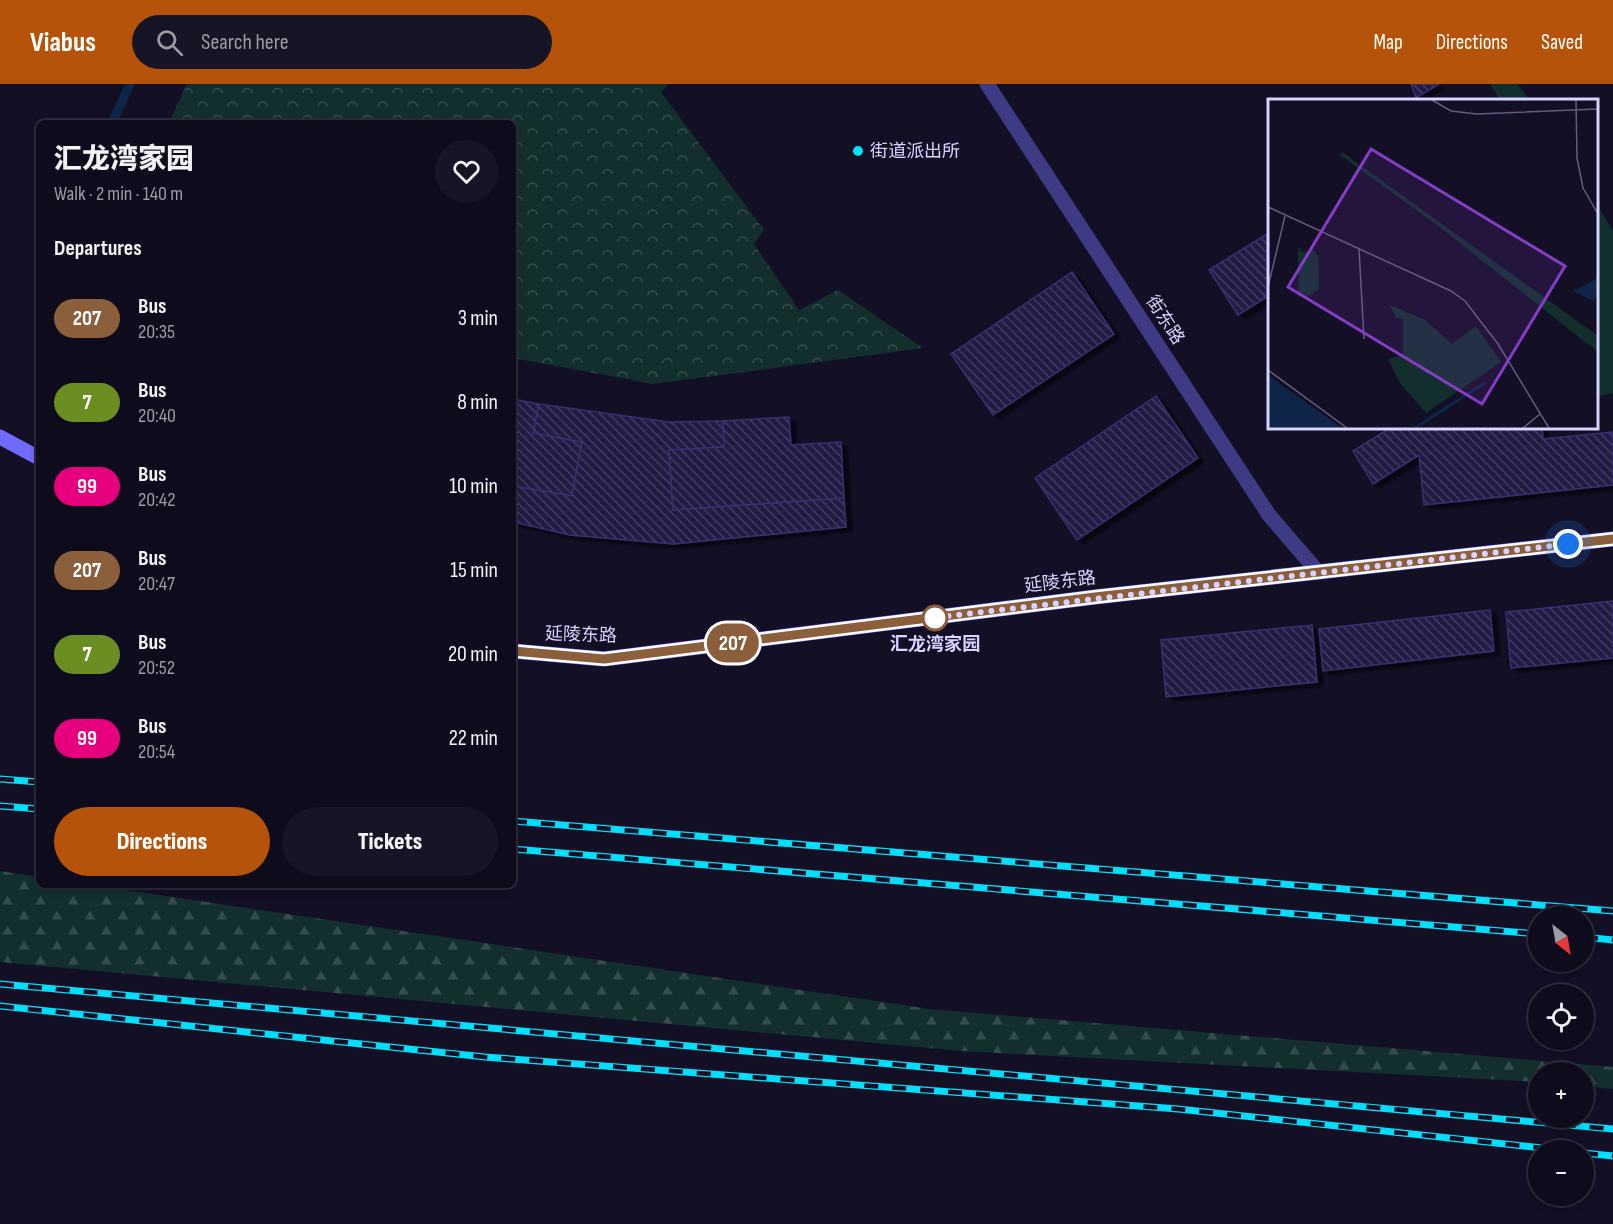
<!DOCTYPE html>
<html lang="en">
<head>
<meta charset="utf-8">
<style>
	body { margin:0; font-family:"Sofia Sans Condensed","Noto Sans SC",sans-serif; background:#171425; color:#f1f3f6; height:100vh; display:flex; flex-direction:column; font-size:22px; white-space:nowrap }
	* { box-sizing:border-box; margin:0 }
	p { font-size:20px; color:#9b9ba3 }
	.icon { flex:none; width:33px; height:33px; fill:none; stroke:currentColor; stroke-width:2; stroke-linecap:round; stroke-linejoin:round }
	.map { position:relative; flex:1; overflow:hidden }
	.sheet { position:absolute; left:36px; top:36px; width:480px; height:768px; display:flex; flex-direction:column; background:#0e0b1c; border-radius:9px; box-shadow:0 3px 9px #0003,0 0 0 2px #2e2b3b }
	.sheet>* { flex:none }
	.badge { padding:0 12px; border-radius:20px; font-size:21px; line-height:39px }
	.needle { width:39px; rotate:149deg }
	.fabs { position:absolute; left:1528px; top:822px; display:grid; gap:12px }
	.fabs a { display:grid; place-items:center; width:66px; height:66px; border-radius:50%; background:#0e0b1c; box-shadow:0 3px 9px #0003,0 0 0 2px #2e2b3b; font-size:30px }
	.you { position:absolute; width:30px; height:30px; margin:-15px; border:4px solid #fff; border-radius:50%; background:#1a73e8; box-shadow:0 0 0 9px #1a73e833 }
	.map>.badge { position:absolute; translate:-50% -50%; box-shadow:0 0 0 3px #fff }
	h2 { padding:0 18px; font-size:22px; line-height:54px }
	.round { display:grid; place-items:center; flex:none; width:63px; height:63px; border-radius:32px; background:#171425 }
	.summary { display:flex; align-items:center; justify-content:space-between; height:102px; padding:0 18px }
	h1 { font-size:28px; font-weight:800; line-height:45px }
	.cta { display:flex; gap:12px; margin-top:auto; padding:12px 18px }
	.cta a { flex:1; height:69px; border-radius:36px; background:#b45309; color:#fff; font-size:24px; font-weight:800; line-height:69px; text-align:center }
	.cta a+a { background:#171425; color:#f1f3f6 }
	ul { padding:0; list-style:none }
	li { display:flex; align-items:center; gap:18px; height:84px; padding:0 18px }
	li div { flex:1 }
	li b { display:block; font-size:22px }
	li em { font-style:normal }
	li .badge { min-width:66px; font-weight:700; text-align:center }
	header { display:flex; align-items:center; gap:36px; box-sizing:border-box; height:84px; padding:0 30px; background:#b45309; color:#fff }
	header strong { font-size:28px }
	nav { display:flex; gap:33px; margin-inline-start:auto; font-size:21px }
	.search { width:420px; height:54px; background:#171425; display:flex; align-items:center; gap:15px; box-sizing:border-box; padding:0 21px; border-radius:33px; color:#9b9ba3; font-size:22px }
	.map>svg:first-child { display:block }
</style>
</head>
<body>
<header>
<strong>Viabus</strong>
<div class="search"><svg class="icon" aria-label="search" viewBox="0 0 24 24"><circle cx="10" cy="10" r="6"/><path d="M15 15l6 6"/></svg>Search here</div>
<nav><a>Map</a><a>Directions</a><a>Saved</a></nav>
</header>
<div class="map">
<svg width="1613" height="1140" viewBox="0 0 1613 1140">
	<defs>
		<pattern id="forest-firs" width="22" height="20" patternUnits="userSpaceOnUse" patternTransform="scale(1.5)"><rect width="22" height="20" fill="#122f2e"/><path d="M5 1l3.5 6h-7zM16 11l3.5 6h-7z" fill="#344c4d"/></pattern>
		<pattern id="park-crowns" width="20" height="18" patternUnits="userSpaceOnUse" patternTransform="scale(1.5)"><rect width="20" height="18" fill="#122f2e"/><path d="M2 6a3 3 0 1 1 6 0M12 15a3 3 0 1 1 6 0" fill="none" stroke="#344c4d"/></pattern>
		<pattern id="building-back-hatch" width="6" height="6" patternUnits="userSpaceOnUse" patternTransform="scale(1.5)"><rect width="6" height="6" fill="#241b45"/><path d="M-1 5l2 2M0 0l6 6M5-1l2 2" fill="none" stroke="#433b61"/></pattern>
		<filter id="shadow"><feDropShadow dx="6" dy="4" stdDeviation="1.5" flood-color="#0009"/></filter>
	</defs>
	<rect width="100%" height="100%" fill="#130f25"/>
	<path fill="url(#forest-firs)" d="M0 787 39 793V801H92L930 925 1613 983V1005L1584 1002V988H1539V998L961 967 0 878Z"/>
	<path fill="url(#park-crowns)" d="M187 0H669L661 8 764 146 754 160 799 226 838 206 923 264 653 300 513 274V39H169Z"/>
	<g fill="#122f2e">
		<path d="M1490 0H1518L1529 16H1500Z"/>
		<path d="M1597 121 1613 147V309L1597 313Z"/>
	</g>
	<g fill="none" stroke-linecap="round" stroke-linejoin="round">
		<path stroke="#0e2449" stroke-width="9" d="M112 39 130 0"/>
	</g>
	<g fill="url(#building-back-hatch)" stroke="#3c2d71" stroke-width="1.5" filter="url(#shadow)">
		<path d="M1411 0H1439L1416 14Z"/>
		<path d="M1270 148V211L1238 231 1209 186Z"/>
		<path d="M1072 188 1114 250 993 331 951 270Z"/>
		<path d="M1156 312 1198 374 1077 456 1035 394Z"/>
		<path d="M513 315 539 320 533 349 582 358 572 412 513 402Z"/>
		<path d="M539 320 669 338 723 337 724 363 669 366 673 426 844 414 846 443 673 460 570 451 513 438V402L572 412 582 358 533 349Z"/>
		<path d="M789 333 791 361 841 358 844 414 673 426 669 366 724 363 723 337Z"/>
		<path d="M1390 344H1542L1543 355 1613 348V401L1424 421 1419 371 1373 400 1353 367Z"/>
		<path d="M1613 517V574L1511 584 1506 528Z"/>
		<path d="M1490 526 1494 567 1323 587 1319 545Z"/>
		<path d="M1312 541 1317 598 1166 613 1161 556Z"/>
	</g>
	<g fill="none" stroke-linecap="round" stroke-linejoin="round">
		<path stroke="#3e3a83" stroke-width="15" d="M987 0 1269 431 1318 488"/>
		<g stroke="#716bfd" stroke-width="15">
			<path d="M0 353 39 374"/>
			<path d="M513 567 604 575 1095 513 1613 455"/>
		</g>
		<defs>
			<g id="rail">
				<path d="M0 695 39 698"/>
				<path d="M0 722 39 725"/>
				<path d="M513 737 1613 827"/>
				<path d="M513 765 1539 850"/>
				<path d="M1584 853 1613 856"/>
				<path d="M0 900 1613 1045"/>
				<path d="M0 922 485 973 1178 1025 1561 1066"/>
				<path d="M1584 1069 1613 1072"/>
			</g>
		</defs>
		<use href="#rail" stroke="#03dffb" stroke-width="7"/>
		<use href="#rail" stroke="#130f25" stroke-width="4.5" stroke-dasharray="14" stroke-linecap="butt"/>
	</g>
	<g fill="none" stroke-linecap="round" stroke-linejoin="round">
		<defs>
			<path id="line" d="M513 567 604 575 1095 513 1613 455"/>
		</defs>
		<use href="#line" stroke="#fff" stroke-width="14"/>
		<use href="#line" stroke="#8b5e3c" stroke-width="9"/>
		<path stroke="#d8d3ff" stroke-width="6" stroke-dasharray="0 10.8" d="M935 534H931L1568 460"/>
	</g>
	<circle fill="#03dffb" stroke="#130f25" stroke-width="2" cx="858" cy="67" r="6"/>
	<circle fill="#fff" stroke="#8b5e3c" stroke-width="3" cx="935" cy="534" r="12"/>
	<g text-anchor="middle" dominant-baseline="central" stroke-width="6" stroke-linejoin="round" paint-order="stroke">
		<g font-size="18" fill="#d8d3ff" stroke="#130f25" text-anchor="start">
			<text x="870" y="67">街道派出所</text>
		</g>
		<g font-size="18" fill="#d8d3ff" stroke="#130f25">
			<text transform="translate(1165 236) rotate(57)">街东路</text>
			<text transform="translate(1060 498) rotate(-7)">延陵东路</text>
			<text transform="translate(581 551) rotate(2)">延陵东路</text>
		</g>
		<g font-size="18" font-weight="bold" fill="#d8d3ff" stroke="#130f25">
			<text x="935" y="560">汇龙湾家园</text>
		</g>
	</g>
	<g transform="translate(1268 15)">
		<rect width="330" height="330" fill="#130f25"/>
		<path d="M74 53 330 237V253L169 126 72 56Z" fill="#122f2e"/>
		<path d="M122 206 157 221 184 245 208 227 233 263 158 314 132 284 120 260 135 256V220L128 219Z" fill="#122f2e"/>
		<path d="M30 148 34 153 45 151 50 157 51 190 43 196 31 197Z" fill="#122f2e"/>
		<path d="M330 179V198L325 202 305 192ZM0 276 74 329H0Z" fill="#0e2449"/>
		<path fill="none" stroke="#0e2449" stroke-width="3" d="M147 329 218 283"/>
		<path fill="none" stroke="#625d7c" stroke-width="1.5" d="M164 1 183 12 209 15 330 10M308 1 309 59 315 89 330 115M0 108 183 192 197 202 230 245 281 329M91 150 96 240M0 188 17 117M0 271 79 329M255 329 272 315"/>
		<path fill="#843dc5" fill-opacity="0.15" stroke="#843dc5" stroke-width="3" d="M103 50 297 167 214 305 20 188Z"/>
		<rect width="330" height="330" fill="none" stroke="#d8d3ff" stroke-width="3"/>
	</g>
</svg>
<div class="fabs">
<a><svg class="needle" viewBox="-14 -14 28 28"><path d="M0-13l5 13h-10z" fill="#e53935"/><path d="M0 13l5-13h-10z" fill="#9b9ba3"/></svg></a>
<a><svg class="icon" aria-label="locate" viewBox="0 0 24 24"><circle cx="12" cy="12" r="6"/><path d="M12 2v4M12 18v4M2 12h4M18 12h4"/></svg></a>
<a>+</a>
<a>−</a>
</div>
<div class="you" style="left:1568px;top:460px"></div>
<b class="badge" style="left:733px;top:559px;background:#8b5e3c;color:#fff">207</b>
<section class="sheet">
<div class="summary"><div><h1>汇龙湾家园</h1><p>Walk · 2 min · 140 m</p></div><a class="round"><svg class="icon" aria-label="heart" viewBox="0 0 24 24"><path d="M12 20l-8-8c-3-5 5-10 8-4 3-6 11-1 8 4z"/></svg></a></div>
<h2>Departures</h2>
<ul>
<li><span class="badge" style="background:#8b5e3c;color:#fff">207</span><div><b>Bus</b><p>20:35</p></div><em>3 min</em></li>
<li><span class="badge" style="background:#6b8e23;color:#fff">7</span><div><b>Bus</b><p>20:40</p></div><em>8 min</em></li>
<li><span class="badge" style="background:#e6007e;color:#fff">99</span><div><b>Bus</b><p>20:42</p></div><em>10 min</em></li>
<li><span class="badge" style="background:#8b5e3c;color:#fff">207</span><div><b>Bus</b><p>20:47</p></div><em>15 min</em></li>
<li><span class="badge" style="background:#6b8e23;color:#fff">7</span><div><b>Bus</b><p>20:52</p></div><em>20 min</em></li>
<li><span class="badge" style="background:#e6007e;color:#fff">99</span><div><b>Bus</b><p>20:54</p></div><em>22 min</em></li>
</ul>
<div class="cta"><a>Directions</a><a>Tickets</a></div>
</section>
</div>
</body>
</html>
